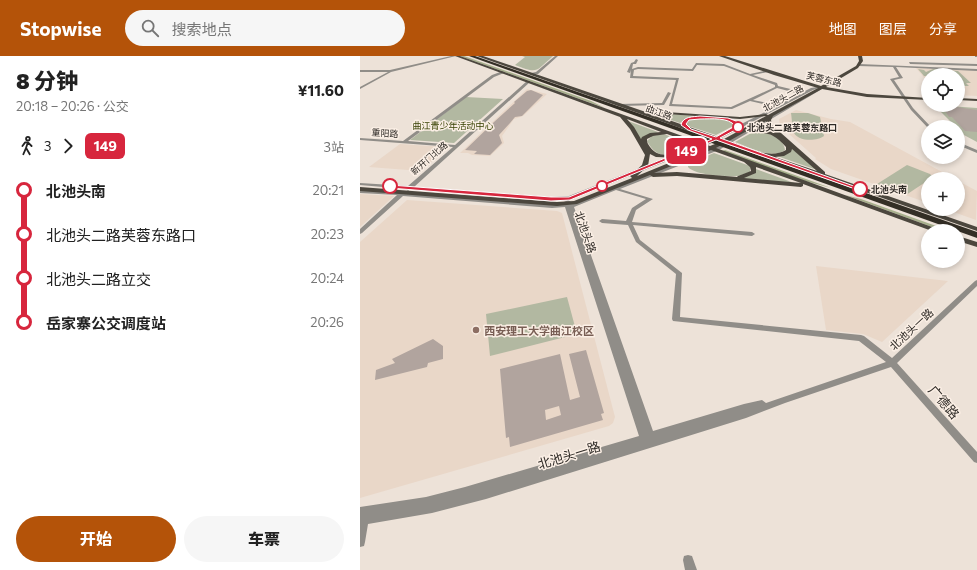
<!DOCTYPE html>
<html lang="zh">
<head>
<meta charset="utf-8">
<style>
	body { margin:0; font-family:Commissioner,"Noto Sans SC",sans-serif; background:#f6f6f6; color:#222; height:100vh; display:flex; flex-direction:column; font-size:15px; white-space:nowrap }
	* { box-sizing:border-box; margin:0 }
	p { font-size:13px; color:#767676 }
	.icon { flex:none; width:22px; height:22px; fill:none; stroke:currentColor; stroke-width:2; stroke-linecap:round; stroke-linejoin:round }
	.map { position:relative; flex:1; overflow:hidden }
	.panel { display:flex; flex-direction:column; background:#fff; width:360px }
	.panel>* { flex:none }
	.badge { padding:0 8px; border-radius:6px; font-size:14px; line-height:26px }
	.controls { position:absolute; left:561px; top:12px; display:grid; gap:8px }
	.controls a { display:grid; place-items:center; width:44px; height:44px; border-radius:50%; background:#fff; box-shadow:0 2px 6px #0003; font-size:20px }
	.map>.badge { position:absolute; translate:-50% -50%; box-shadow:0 0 0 2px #fff }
	.legs { display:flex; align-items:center; gap:6px; height:44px; padding:0 16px; font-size:13px }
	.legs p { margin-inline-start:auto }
	.overview { display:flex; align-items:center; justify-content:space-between; height:68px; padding:0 16px }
	h1 { font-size:22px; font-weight:800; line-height:30px }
	.button { display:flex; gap:8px; margin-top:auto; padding:8px 16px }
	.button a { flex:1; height:46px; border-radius:24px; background:#b45309; color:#fff; font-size:16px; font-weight:800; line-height:46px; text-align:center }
	.button a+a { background:#f6f6f6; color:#222 }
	ul { padding:0 16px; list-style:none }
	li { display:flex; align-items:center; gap:14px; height:44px; font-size:15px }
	li i { display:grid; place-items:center; width:6px; height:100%; margin:0 5px; background:currentColor }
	li i::after { content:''; width:10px; height:10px; margin:-5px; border:3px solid; border-radius:50%; background:#fff }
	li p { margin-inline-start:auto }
	li:first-child i { background:linear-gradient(#0000 50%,currentColor 0) }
	li:last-child i { background:linear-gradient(currentColor 50%,#0000 0) }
	header { display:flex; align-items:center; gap:24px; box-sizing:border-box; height:56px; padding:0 20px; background:#b45309; color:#fff }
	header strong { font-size:19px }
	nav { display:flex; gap:22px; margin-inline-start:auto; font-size:14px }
	.search { width:280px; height:36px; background:#f6f6f6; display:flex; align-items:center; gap:10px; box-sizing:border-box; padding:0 14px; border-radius:22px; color:#767676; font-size:15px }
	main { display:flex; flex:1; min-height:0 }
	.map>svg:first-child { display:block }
</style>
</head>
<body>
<header>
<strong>Stopwise</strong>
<div class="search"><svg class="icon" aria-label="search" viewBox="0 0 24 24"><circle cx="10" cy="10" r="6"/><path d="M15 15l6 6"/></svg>搜索地点</div>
<nav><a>地图</a><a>图层</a><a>分享</a></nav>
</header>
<main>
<section class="panel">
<div class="overview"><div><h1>8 分钟</h1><p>20:18 – 20:26 · 公交</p></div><b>¥11.60</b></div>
<div class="legs"><svg class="icon" aria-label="walk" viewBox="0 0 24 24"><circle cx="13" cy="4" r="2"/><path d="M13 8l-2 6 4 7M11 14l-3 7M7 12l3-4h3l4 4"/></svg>3<svg class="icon" aria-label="forward" viewBox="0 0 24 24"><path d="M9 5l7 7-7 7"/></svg><b class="badge" style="background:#d7263d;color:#fff">149</b><p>3站</p></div>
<ul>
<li><i style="color:#d7263d"></i><b>北池头南</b><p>20:21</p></li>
<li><i style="color:#d7263d"></i><span>北池头二路芙蓉东路口</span><p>20:23</p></li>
<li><i style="color:#d7263d"></i><span>北池头二路立交</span><p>20:24</p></li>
<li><i style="color:#d7263d"></i><b>岳家寨公交调度站</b><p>20:26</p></li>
</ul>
<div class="button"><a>开始</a><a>车票</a></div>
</section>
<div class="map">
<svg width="617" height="514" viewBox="0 0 617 514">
	<rect width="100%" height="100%" fill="#ede2d8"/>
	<g fill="#e9d7c8">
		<path d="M556 12 617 14V40L598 39V19H568L567 25Z"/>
		<path d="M167 33 187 38 163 60 154 63 142 80 144 87 130 100 112 99 108 97H100Z"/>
		<path d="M436 54 471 63 490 66 595 123H568V147L471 113 455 103 456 102 420 70 419 63Z"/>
		<path d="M40 88 84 91 85 94 61 115 9 111Z"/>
		<path d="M598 125 617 135 616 164 585 153H598Z"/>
		<path d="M0 138 34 140 0 171Z"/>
		<path d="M47 144 197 155 202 157 255 361 253 367 249 370 0 442V186Z"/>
		<path d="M456 210 588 225 522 286 503 278 466 274Z"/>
	</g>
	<g fill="#b2b8a1">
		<path d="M162 0H193C175 16 178 18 155 9L165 1Z"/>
		<path d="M558 13 564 14 566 16 573 13 598 15 611 27H606L609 30H604L605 32 598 31V19L564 20Z"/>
		<path d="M106 41 143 43 94 87 50 84Z"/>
		<path d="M574 49 617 52V86L604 79 598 73V71H596Z"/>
		<path d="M290 57 337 60 325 63 320 67Z"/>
		<path d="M431 57H448L460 61 464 80C458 85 439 86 434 77 432 72 432 63 431 57Z"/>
		<path d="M341 62 366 63 375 69 356 79 325 69 328 64Z"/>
		<path d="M268 65 298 76 281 84Z"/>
		<path d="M395 75C405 77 424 80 425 94 412 104 389 91 375 86Z"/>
		<path d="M304 78 334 90C315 97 299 108 287 85L292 80Z"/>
		<path d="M430 91 457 114 417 100 424 99Z"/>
		<path d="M354 97 390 110V116C386 117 382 119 378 120 367 121 334 119 328 111V108Z"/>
		<path d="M547 109 570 118 573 121 546 139 517 128Z"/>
		<path d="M396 113 437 128 381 122 393 118Z"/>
		<path d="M207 241 217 278 130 300 126 258Z"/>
	</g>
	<g fill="#a7b08c">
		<path d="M100 0H104L231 45 245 52Z"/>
		<path d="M365 94 471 132 445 125 362 95Z"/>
		<path d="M485 139 501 143 590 175H583Z"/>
	</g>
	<g fill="#b1a49e" fill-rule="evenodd">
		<path d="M171 34 183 39 162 60 155 61 150 67 139 79 142 87 130 99 114 98 117 95 105 94 134 66 155 47 154 46 167 35Z"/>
		<path d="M589 50 617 54V76L605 75 592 61H589L584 53Z"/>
		<path d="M73 283 83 290V303L68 307 67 311 15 324 16 314 35 307 32 303Z"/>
		<path d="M226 294 244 357 241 358 243 364 150 391 149 381 146 382 140 313 200 298 210 344 220 341 209 298ZM199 350 201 359 186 364 185 354Z"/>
	</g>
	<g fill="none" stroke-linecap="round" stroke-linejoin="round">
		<g fill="#908d88" fill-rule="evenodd">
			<path d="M91 0H96L31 16 0 33V31L28 16H0V14H30Z"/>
			<path d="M195 0H198L178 18 171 19V17L176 16Z"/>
			<rect x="615" y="0" width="2" height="1"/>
			<path d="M276 3 278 4 276 8H273L272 13 278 11 332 13 336 7 364 8 390 18 408 14V16L393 19 417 27 418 30 443 36 451 32 457 31 459 32 453 34 352 87 210 144 191 145 50 133 48 135 46 133 0 129V127L48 130 93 91 0 84V82L43 85 132 19 143 15 144 17 134 21 48 85 95 89 167 25 170 26 54 131 191 141 209 140 348 85 415 51 390 45 372 53 309 50 316 24 270 22 271 14 270 17 267 16 271 7 274 6ZM337 9 364 10 415 29V31L371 51 312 48 319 22 273 20 274 14 278 13 333 15ZM417 32 440 38 418 49 393 44Z"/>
			<path d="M549 6 617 8V10L550 8Z"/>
			<path d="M499 8 617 13V15L536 11 543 22 534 24 553 52 571 71H568V72L551 54 530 23 539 21 533 11 498 10Z"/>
			<path d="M459 32 462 33 359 94 260 133 293 143 276 154 272 166 392 176 395 178 392 180 273 169 280 184 322 217 320 261 501 279 504 280 532 302 615 225 617 224V230L537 307 617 396V407L614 406 531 311 425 347 386 362 126 443 72 457 8 468 5 486 4 490 0 491V451L66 441 105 431 279 380 205 151 192 152 43 140 2 177 0 178V173L37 139 0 137V133L40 137 43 135 46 137 192 148H204V146L208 144 213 147 355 92ZM256 134 286 143 272 152 266 165 242 163 239 165 242 167 268 169 276 186 316 218 312 263 313 265 499 285 526 306 406 347 402 344 384 348 293 375 214 151Z"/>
			<path d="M308 36 311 37 304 49 259 50 257 49 259 48 302 47Z"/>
			<path d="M598 86 617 94V97L598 89Z"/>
			<path d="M328 499 332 500 337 514H325L323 504 324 500Z"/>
		</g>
		<g fill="#4c473e" fill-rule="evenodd">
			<path d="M95 0H100L350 90 360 86 117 0H123L364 83 406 60 380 63 291 57 289 56 291 55 380 61 406 58 408 59 458 32 414 19 359 0H365L461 30 496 10 499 5 498 0H502L503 5 498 12 466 31 507 38 568 42V44L507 41 462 33 413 60 411 64 412 69 465 116V118L617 171V175L365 87 356 92 583 175H572L443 128V130L441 131 317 120 293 121 290 119 217 148 197 150 0 135V131L197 146 214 145 272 122 270 120 271 119 282 109 285 99 270 73 260 61ZM267 63 301 76 290 77 282 81 281 83 274 71ZM406 65 408 71 414 76 405 73H391ZM385 76C405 78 411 74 426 91V94C409 104 387 91 369 85ZM307 78 345 92 327 100C317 95 300 105 290 91 288 88 287 87 287 83L293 80ZM432 93 457 115 415 101 424 100 431 96ZM351 94 384 106 390 111 391 115 378 120 377 121 317 116 294 117ZM290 98 296 101 321 102 277 120 288 110ZM396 111 441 127 384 122 396 117Z"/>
			<path d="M598 42 617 43V45L598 44Z"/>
			<path d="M598 180 617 186V191L598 185Z"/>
		</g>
		<path fill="#342f26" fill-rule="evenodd" d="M109 0H115L617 176V182Z"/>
	</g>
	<path fill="#d7263d" stroke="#fff" fill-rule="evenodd" d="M340 60 368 62 376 65 379 72 360 82 502 133 498 134 356 84 210 144 191 145 30 132 27 130 30 129 191 141H209L352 83 328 74 321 69C323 60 333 61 340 60ZM340 63C351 63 369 61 375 70L356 81 331 73 326 68 329 64Z"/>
	<g fill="#fff" stroke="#d7263d" stroke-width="2">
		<circle cx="378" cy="71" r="5"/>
		<circle cx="30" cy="130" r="7"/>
		<circle cx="242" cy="130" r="5"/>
		<circle cx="500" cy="133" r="7"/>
	</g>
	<circle fill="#8d6e63" stroke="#fbefe5" stroke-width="1.5" cx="116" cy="274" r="4"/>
	<g text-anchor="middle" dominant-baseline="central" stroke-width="3" stroke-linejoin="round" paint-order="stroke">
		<g font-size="9" fill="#2f2b27" stroke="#fbefe5">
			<text transform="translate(464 23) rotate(13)">芙蓉东路</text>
			<text transform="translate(423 42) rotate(-29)">北池头二路</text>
			<text transform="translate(299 56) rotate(20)">曲江路</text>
			<text transform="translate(25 77) rotate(4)">重阳路</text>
			<text transform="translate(69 102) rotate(-41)">新开门北路</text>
		</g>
		<g font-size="9" fill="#364001" stroke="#fbefe5">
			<text x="93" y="69">曲江青少年活动中心</text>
		</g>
		<g font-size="9" font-weight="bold" fill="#2f2b27" stroke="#fbefe5" text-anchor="start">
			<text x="387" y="71">北池头二路芙蓉东路口</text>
			<text x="511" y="133">北池头南</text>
		</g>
		<g font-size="11" fill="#2f2b27" stroke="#fbefe5">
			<text transform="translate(226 176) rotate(71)">北池头路</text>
			<text transform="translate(551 273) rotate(-43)">北池头一路</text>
		</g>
		<g font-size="11" font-weight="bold" fill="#785e54" stroke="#fbefe5" text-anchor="start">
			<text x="124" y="274">西安理工大学曲江校区</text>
		</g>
		<g font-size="13" fill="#2f2b27" stroke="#fbefe5">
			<text transform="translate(584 346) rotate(49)">广德路</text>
			<text transform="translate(209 399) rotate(-17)">北池头一路</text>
		</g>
	</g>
</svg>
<div class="controls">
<a><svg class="icon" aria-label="locate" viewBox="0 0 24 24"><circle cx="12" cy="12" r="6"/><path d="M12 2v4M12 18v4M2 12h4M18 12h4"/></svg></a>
<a><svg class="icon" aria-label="layers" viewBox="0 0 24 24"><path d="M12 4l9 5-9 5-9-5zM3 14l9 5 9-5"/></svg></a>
<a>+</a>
<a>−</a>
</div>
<b class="badge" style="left:326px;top:95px;background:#d7263d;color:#fff">149</b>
</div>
</main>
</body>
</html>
